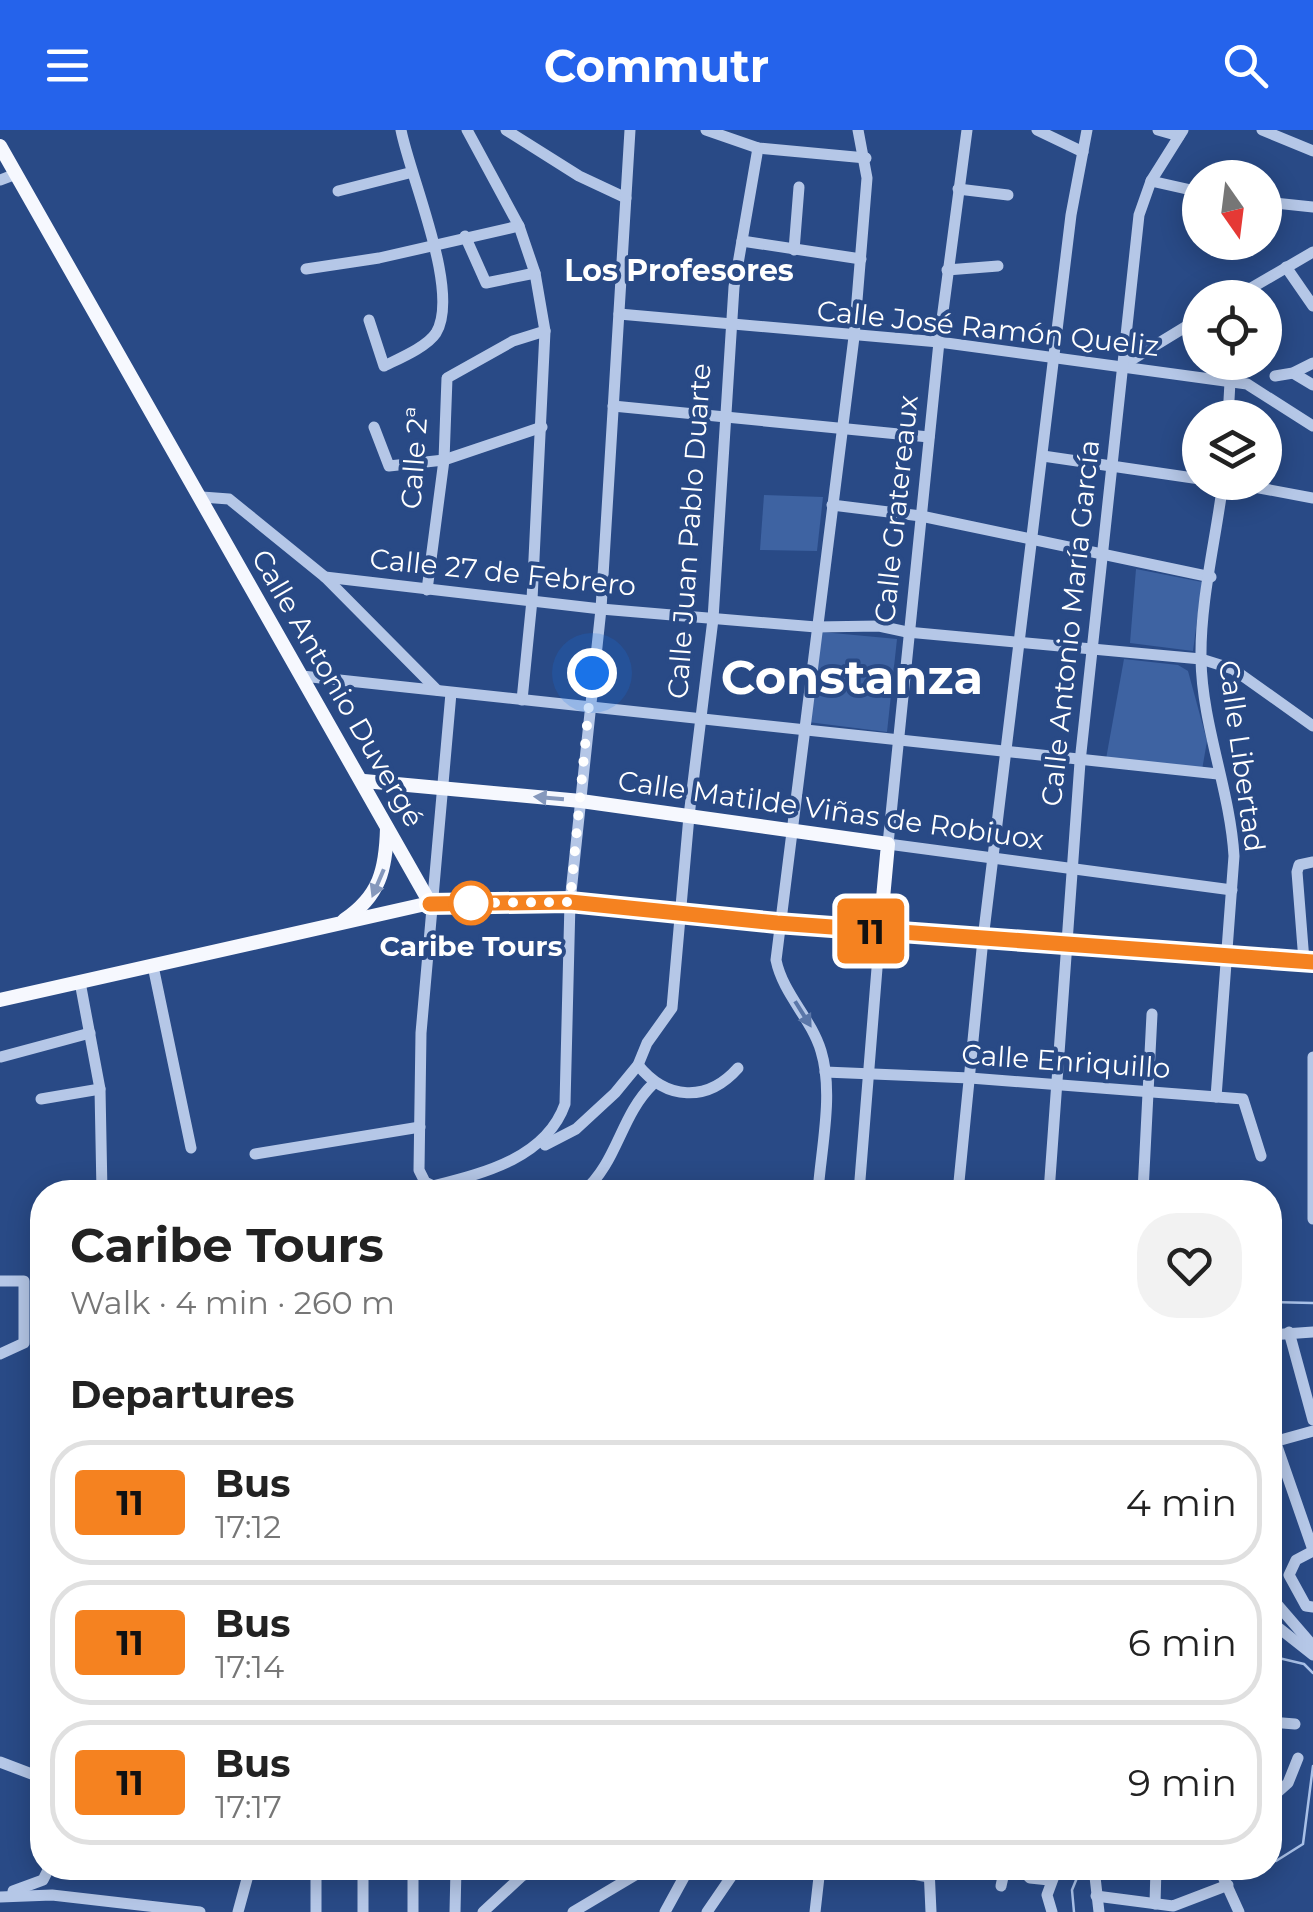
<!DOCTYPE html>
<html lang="en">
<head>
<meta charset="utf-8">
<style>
	body { margin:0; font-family:Montserrat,sans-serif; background:#f2f2f2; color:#222; height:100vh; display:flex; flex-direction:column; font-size:38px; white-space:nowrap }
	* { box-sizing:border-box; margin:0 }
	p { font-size:32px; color:#767676 }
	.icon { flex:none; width:55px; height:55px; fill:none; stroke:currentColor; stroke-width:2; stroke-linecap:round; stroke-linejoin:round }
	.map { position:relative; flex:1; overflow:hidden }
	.panel { position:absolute; left:30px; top:1050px; width:1252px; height:700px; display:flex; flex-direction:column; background:#fff; border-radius:40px; box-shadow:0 5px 25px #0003 }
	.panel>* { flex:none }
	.badge { padding:0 20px; border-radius:8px; font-size:35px; line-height:65px }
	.needle { width:65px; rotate:166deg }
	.fabs { position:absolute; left:1182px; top:30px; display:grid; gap:20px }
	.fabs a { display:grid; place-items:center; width:100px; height:100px; border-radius:50%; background:#fff; box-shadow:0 5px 25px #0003; font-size:50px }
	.you { position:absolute; width:50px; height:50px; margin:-25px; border:8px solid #fff; border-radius:50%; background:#1a73e8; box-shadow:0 0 0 15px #1a73e833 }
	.map>.badge { position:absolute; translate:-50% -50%; box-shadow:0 0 0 5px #fff }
	h2 { padding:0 40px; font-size:38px; line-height:90px }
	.round { display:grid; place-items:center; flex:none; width:105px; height:105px; border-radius:40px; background:#f2f2f2 }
	.headline { display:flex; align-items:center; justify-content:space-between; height:170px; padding:0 40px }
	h1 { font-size:48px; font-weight:700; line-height:75px }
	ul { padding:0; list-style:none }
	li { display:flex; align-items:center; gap:30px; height:125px; margin:0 20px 15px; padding:0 20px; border:5px solid #e0e0e0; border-radius:40px }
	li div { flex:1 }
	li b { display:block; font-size:38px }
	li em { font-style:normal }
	li .badge { min-width:110px; font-weight:700; text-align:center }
	header { display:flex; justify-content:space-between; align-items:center; height:130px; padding:0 40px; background:#2563eb; color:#fff; font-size:45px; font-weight:700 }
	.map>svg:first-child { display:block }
</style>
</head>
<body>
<header><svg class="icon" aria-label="menu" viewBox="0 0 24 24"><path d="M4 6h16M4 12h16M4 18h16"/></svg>Commutr<svg class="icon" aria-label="search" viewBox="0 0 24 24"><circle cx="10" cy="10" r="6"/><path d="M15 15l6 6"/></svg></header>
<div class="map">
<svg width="1313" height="1782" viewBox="0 0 1313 1782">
	<rect width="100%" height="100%" fill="#294a86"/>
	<g fill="#3e63a2">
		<path d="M764 365 823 367 817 421 760 420Z"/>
		<path d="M1136 439 1202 452 1193 521 1130 513Z"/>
		<path d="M822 502 897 509 887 602 808 592Z"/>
		<path d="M1124 529 1178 535 1188 541 1207 611 1202 640 1106 629Z"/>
	</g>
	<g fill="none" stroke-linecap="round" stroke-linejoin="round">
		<g stroke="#a9c1e8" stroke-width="2.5">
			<path d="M1270 1172 1313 1173"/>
			<path d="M1270 1526 1304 1534 1313 1543"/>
			<path d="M1270 1728 1276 1731 1303 1714 1313 1636"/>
			<path d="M1074 1782 1072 1760 1081 1738"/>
		</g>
		<g stroke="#b5c7e7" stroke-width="11">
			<path d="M467 0 519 96 535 143 545 201 532 470 522 570"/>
			<path d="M506 0 579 46 626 68"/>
			<path d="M706 0 758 18 866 28"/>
			<path d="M967 0 939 212 888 714 1232 760"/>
			<path d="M1037 0 1083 22"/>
			<path d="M1158 0 1179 6"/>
			<path d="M1262 0 1313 21"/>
			<path d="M0 50 16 44"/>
			<path d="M1151 51 1200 62"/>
			<path d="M958 59 1008 65"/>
			<path d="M338 61 409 43"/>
			<path d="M1265 72 1313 77"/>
			<path d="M465 106 486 153 535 143"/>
			<path d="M742 111 861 129"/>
			<path d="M794 120 799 57"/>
			<path d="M1286 137 1313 176"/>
			<path d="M306 139 379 128 519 96"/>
			<path d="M947 140 998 136"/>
			<path d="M1234 168 1313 122"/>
			<path d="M619 184 939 212 1247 254 1313 296"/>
			<path d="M369 190 384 236C398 229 427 217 436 203 461 162 410 47 401 0"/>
			<path d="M1123 235 1200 188"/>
			<path d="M1293 243 1313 255"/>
			<path d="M1275 246 1293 243 1313 233"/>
			<path d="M613 276 929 307"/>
			<path d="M1228 288 1230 252"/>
			<path d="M374 297 389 336 444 330 542 297"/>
			<path d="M1043 326 1200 349"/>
			<path d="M1227 352 1313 368"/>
			<path d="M202 367 229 369 325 447 437 560"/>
			<path d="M832 375 921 386 1211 447"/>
			<path d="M325 447 601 479 816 497 879 496 907 502 1201 529 1233 539 1313 596"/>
			<path d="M427 460 444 330 447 248 513 211 545 201"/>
			<path d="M302 546 1218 644"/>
			<path d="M451 563 421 903 419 1040 425 1052 433 1056C484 1043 546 1028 565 974L570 772 601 479 630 0"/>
			<path d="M1304 831 1297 742 1299 735 1313 732"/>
			<path d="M153 836 191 1018"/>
			<path d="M80 852 100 959 102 1062"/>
			<path d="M1 927 90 903"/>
			<path d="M1313 927V1089"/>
			<path d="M638 935C666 970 707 973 738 938"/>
			<path d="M825 942 970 948 1243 969 1261 1026"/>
			<path d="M1216 967 1234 726C1230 660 1202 595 1201 529 1200 471 1216 409 1223 352"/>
			<path d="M41 969 100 959"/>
			<path d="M545 1015 576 999 615 963 638 935 647 913 672 878 689 686 713 489 734 157 758 18"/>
			<path d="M255 1024 420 997"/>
			<path d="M583 1062C618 1032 620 986 653 954"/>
			<path d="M818 1062C821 1019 834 963 821 921 811 888 783 864 776 830L854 207 867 48 858 0"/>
			<path d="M859 1062 880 801"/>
			<path d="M958 1062 983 809 1071 85 1087 0"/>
			<path d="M1049 1062 1080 632 1139 85 1151 51 1183 0"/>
			<path d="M1143 1062 1152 884"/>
			<path d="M0 1151H24V1213L0 1224"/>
			<path d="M1289 1202 1313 1290"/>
			<path d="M1270 1205 1313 1202"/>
			<path d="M1270 1296 1313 1420"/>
			<path d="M1270 1313 1313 1301"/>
			<path d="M1313 1421 1296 1430 1289 1445 1306 1476 1313 1477"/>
			<path d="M1270 1466 1313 1516"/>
			<path d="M1270 1491 1313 1525"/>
			<path d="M1270 1592 1295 1594"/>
			<path d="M0 1632 42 1648"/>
			<path d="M1270 1669 1288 1653 1298 1628"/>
			<path d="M363 1738V1782"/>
			<path d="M696 1738 731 1747 707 1782"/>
			<path d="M880 1738 929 1747"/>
			<path d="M929 1738 931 1782"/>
			<path d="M1020 1738 1030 1748 1049 1750"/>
			<path d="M1094 1738 1099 1782"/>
			<path d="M1130 1738 1156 1739"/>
			<path d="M1219 1738 1239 1782"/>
			<path d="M1001 1756 1005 1738"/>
			<path d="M13 1761 43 1750 49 1738"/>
			<path d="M1096 1766 1173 1776 1228 1755"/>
			<path d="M0 1767 52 1765 200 1782"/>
			<path d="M1155 1774 1156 1738"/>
			<path d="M238 1782 250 1738"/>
			<path d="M316 1782V1738"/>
			<path d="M413 1782V1738"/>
			<path d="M455 1782 456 1738"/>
			<path d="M483 1782 522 1746 542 1738"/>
			<path d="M573 1782 647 1738"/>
			<path d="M665 1782 689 1738"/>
			<path d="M815 1782 820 1738"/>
			<path d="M1052 1782 1047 1765 1057 1738"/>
		</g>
		<g stroke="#f6f8fe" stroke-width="14">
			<path d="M0 16 430 773"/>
			<path d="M364 651 581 671 888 714 880 801"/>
			<path d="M344 790C380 766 386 739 387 698"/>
			<path d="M0 870 430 773 570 772 777 793 1313 832"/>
		</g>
	</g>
	<defs><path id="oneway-solid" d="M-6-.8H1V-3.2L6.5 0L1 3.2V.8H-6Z" transform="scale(2.5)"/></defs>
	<g fill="#8598bc">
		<use href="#oneway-solid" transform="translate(549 668) rotate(-175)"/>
		<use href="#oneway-solid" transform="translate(378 753) rotate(113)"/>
	</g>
	<use fill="#5a76a8" href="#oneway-solid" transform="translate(803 884) rotate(58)"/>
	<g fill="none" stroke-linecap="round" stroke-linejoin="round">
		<defs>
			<path id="line" d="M430 774 570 772 777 793 1313 832"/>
		</defs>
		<use href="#line" stroke="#fff" stroke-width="22"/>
		<use href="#line" stroke="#f58220" stroke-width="15"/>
		<path stroke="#fff" stroke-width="10" stroke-dasharray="0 18" d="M471 773H465L570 772 592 543"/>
	</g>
	<circle fill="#fff" stroke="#f58220" stroke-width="5" cx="471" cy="773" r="20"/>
	<g text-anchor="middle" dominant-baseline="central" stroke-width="8" stroke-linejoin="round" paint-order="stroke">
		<g font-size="28" fill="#fff" stroke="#294a86">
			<text transform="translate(988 198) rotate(6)">Calle José Ramón Queliz</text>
			<text transform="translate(414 328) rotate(-86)">Calle 2ª</text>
			<text transform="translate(896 379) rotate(-84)">Calle Gratereaux</text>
			<text transform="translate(689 401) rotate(-86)">Calle Juan Pablo Duarte</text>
			<text transform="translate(503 442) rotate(6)">Calle 27 de Febrero</text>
			<text transform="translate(1070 493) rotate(-84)">Calle Antonio María García</text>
			<text transform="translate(338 558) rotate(60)">Calle Antonio Duvergé</text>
			<text transform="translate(1242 626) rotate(82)">Calle Libertad</text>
			<text transform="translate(831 680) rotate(8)">Calle Matilde Viñas de Robiuox</text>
			<text transform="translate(1066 931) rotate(4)">Calle Enriquillo</text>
		</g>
		<g font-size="28" font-weight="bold" fill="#fff" stroke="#294a86">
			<text x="471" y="816">Caribe Tours</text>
		</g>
		<g font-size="30" font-weight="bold" fill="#fff" stroke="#294a86">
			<text x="679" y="140">Los Profesores</text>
		</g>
		<g font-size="48" font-weight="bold" fill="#fff" stroke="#294a86">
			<text x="852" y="547">Constanza</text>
		</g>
	</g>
</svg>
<div class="fabs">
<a><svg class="needle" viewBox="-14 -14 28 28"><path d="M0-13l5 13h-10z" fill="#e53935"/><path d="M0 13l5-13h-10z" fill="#767676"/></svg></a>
<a><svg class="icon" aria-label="locate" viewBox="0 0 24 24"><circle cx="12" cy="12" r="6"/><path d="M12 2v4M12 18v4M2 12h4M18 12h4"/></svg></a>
<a><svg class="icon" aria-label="layers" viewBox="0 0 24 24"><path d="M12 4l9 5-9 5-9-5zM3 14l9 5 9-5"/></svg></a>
</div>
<div class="you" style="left:592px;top:543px"></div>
<b class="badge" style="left:871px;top:801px;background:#f58220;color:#111">11</b>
<section class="panel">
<div class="headline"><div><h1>Caribe Tours</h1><p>Walk · 4 min · 260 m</p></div><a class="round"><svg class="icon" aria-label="heart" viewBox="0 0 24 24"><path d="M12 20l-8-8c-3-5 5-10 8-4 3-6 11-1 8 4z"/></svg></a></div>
<h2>Departures</h2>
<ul>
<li><span class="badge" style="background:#f58220;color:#111">11</span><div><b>Bus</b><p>17:12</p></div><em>4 min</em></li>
<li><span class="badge" style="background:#f58220;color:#111">11</span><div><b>Bus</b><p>17:14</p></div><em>6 min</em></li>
<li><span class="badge" style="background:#f58220;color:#111">11</span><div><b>Bus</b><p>17:17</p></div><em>9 min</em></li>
</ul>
</section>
</div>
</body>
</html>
